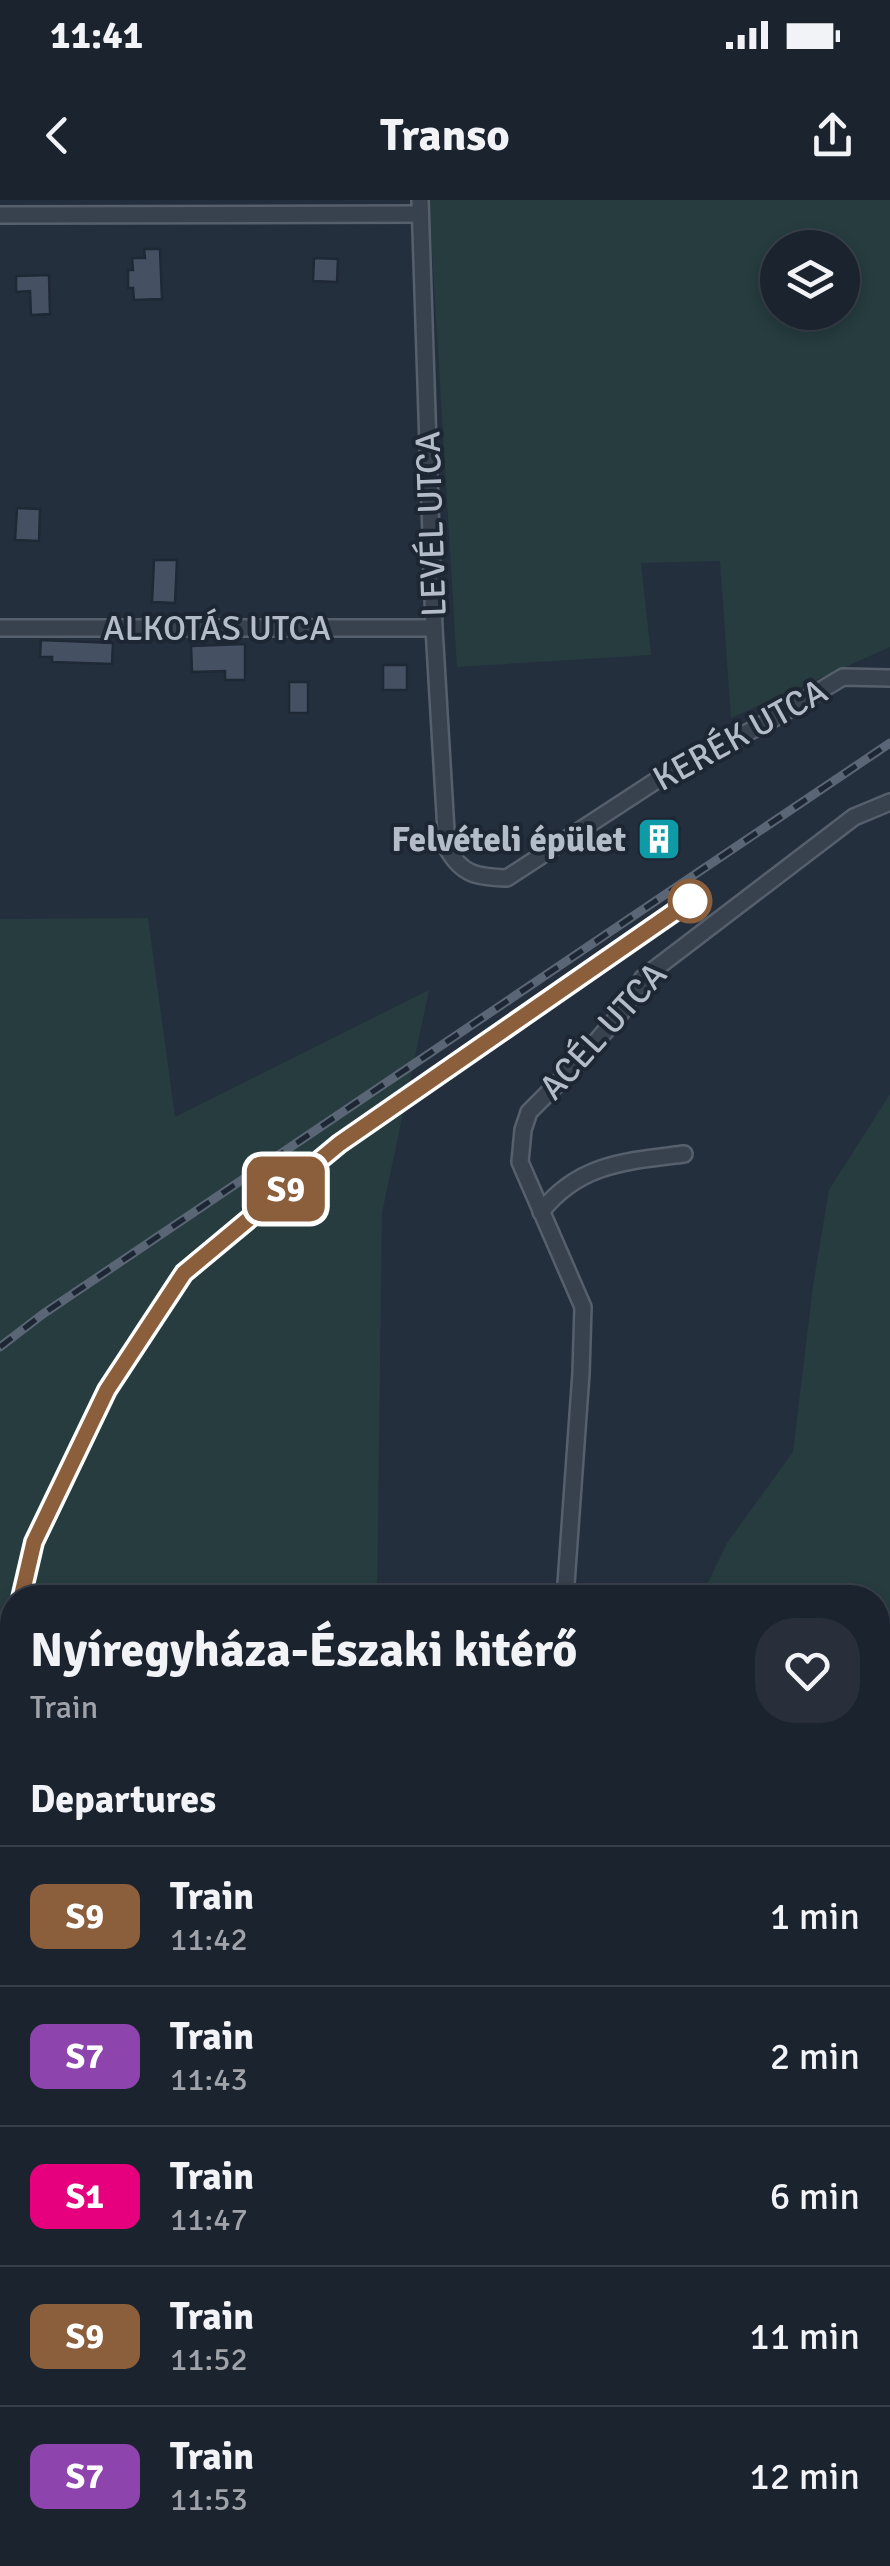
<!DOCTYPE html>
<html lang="en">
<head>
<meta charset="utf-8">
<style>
	body { margin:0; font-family:Signika,sans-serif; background:#282f3a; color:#f1f3f6; height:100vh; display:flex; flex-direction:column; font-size:38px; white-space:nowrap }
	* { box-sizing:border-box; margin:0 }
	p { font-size:32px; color:#a0a4aa }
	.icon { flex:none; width:55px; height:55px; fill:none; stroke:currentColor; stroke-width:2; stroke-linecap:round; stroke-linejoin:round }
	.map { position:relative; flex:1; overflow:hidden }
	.sheet { position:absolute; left:0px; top:1385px; width:890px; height:982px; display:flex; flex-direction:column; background:#1b232e; border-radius:40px 40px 0 0; box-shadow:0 5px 15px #0003,0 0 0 2px #39404a }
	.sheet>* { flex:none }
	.badge { padding:0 20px; border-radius:15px; font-size:35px; line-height:65px }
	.controls { position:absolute; left:760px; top:30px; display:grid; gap:20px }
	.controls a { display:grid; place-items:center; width:100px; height:100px; border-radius:50%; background:#1b232e; box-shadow:0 5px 15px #0003,0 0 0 2px #39404a; font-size:50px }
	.map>.badge { position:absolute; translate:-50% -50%; box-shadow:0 0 0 5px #fff }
	h2 { padding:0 30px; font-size:38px; line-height:90px }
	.round { display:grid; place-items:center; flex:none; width:105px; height:105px; border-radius:40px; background:#282f3a }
	.head { display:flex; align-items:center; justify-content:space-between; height:170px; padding:0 30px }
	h1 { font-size:48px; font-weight:700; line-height:75px }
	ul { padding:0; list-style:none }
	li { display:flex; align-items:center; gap:30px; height:140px; padding:0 30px; border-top:2px solid #39404a }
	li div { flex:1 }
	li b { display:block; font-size:38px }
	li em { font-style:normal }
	li .badge { min-width:110px; font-weight:700; text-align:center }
	.status { display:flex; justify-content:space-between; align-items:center; height:70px; padding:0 50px; background:#1b232e; direction:ltr }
	.status svg { height:28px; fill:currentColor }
	header { display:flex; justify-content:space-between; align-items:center; height:130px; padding:0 30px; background:#1b232e; font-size:45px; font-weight:700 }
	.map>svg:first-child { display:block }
</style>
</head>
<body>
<div class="status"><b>11:41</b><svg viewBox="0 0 49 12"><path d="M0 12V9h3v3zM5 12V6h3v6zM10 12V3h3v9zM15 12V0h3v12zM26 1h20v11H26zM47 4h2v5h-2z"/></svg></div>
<header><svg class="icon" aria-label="back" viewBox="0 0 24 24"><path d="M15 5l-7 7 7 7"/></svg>Transo<svg class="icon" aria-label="share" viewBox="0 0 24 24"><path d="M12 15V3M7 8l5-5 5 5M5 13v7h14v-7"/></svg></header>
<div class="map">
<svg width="890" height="2366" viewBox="0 0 890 2366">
	<rect width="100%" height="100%" fill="#242f3e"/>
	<g fill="#263c3f" fill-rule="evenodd">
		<path d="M429 0H890V447L731 518 720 361 641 363 651 455 457 467ZM778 48H842V112H778Z"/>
		<path d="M148 718 175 917 429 790 382 1013 377 1397 12 1398V1907L0 1861V719Z"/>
		<path d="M890 894V1778H878V1398L701 1397 727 1343 793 1252 813 1086 829 990Z"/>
	</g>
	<path fill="#394c67" d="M890 1942V2053L878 2033V1948Z"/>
	<g fill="#455162" stroke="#1f2835" stroke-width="2.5">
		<path d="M144 49H160L162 99 134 100 133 88H128V70H133L132 58H145Z"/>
		<path d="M314 58 338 59 337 82 313 81Z"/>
		<path d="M49 75 50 114 31 115 30 91 16 92V76Z"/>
		<path d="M17 308 40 309 39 341 15 340Z"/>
		<path d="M154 360H177L175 403 152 402Z"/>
		<path d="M41 440 113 443 112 464 52 462V457H40Z"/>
		<path d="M245 444V480H225V471L192 472 191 446Z"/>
		<rect x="383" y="465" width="24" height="25"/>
		<rect x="289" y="482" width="19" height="31"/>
		<path d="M674 617 680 629 671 634 677 644 654 656 642 634Z"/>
	</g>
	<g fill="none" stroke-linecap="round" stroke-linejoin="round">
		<defs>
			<g id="lane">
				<path d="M878 2132 890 2125"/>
				<path d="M878 2190 890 2183"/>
				<path d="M878 2212 890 2206"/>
				<path d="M878 2218 886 2234"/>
				<path d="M878 2284 890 2277"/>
				<path d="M878 2345 890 2338"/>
				<path d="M721 2366 742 2355"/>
				<path d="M838 2366 858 2355"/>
			</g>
			<g id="street">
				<path d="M420 0 434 428 447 648C462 675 477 677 507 678L654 582 771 520 843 477 890 478"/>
				<path d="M0 15 420 14"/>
				<path d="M0 428H434"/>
				<path d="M541 1012C579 963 628 961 684 954"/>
				<path d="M565 1398 581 1173 583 1107 520 962 523 930 529 912 576 865 620 814 643 778 854 617 890 602"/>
				<path d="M501 2355 522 2366"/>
			</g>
		</defs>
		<use href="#lane" stroke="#565f6c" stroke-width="12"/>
		<use href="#street" stroke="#565f6c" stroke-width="20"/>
		<use href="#lane" stroke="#38414e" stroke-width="8"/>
		<use href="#street" stroke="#38414e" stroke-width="15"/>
		<defs>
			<g id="rail">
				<path d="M0 1147 43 1114 890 543"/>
				<path d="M21 1398 35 1342 107 1191 185 1073 339 944 691 701"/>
				<path d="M0 1492 12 1429"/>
				<path d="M0 1766 12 1826"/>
				<path d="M0 2268 12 2271"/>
				<path d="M0 2283 12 2287"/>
				<path d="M283 2355 319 2366"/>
				<path d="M344 2355 376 2366"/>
				<path d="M433 2355 451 2366"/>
			</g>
		</defs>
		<use href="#rail" stroke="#5a6575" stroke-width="9"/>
		<use href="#rail" stroke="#1d2633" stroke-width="5" stroke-dasharray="15" stroke-linecap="butt"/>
	</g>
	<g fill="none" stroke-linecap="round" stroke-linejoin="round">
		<defs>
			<path id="line" d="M21 1398 34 1342 107 1190 184 1073 339 944 690 701"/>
		</defs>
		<use href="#line" stroke="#fff" stroke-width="22"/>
		<use href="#line" stroke="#8b5e3c" stroke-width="15"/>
	</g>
	<defs>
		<symbol id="building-square" viewBox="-11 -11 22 22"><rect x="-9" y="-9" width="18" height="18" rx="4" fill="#0f9aa8" stroke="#1d2633"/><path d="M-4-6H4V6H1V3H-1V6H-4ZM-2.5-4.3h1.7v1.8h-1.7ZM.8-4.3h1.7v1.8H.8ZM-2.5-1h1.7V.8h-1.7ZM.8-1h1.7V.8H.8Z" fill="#fff"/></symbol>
	</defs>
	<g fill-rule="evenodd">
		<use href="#building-square" x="634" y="614" width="50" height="50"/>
	</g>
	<circle fill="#fff" stroke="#8b5e3c" stroke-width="5" cx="690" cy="701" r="20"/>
	<g text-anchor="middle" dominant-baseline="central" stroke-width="8" stroke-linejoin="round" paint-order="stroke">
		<g font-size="35" fill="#b4bcc9" stroke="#1d2633">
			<text transform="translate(431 324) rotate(-92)">LEVÉL UTCA</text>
			<text x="217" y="428">ALKOTÁS UTCA</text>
			<text transform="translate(740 535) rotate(-29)">KERÉK UTCA</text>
			<text transform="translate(603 831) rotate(-48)">ACÉL UTCA</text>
		</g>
		<g font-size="35" font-weight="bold" fill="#b4bcc9" stroke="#1d2633" text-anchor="end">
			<text x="626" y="639">Felvételi épület</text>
		</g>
	</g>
</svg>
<div class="controls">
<a><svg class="icon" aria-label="layers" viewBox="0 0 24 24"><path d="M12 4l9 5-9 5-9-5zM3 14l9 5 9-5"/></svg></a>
</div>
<b class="badge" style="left:286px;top:989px;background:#8b5e3c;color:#fff">S9</b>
<section class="sheet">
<div class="head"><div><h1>Nyíregyháza-Északi kitérő</h1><p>Train</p></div><a class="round"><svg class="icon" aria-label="heart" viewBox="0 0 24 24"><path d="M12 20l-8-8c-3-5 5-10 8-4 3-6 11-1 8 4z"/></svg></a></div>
<h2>Departures</h2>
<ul>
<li><span class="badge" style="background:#8b5e3c;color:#fff">S9</span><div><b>Train</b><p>11:42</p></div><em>1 min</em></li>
<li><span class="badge" style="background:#8e44ad;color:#fff">S7</span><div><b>Train</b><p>11:43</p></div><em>2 min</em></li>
<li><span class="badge" style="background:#e6007e;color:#fff">S1</span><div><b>Train</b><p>11:47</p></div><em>6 min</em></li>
<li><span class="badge" style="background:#8b5e3c;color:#fff">S9</span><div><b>Train</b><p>11:52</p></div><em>11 min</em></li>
<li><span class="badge" style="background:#8e44ad;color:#fff">S7</span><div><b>Train</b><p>11:53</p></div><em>12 min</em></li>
</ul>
</section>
</div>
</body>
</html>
